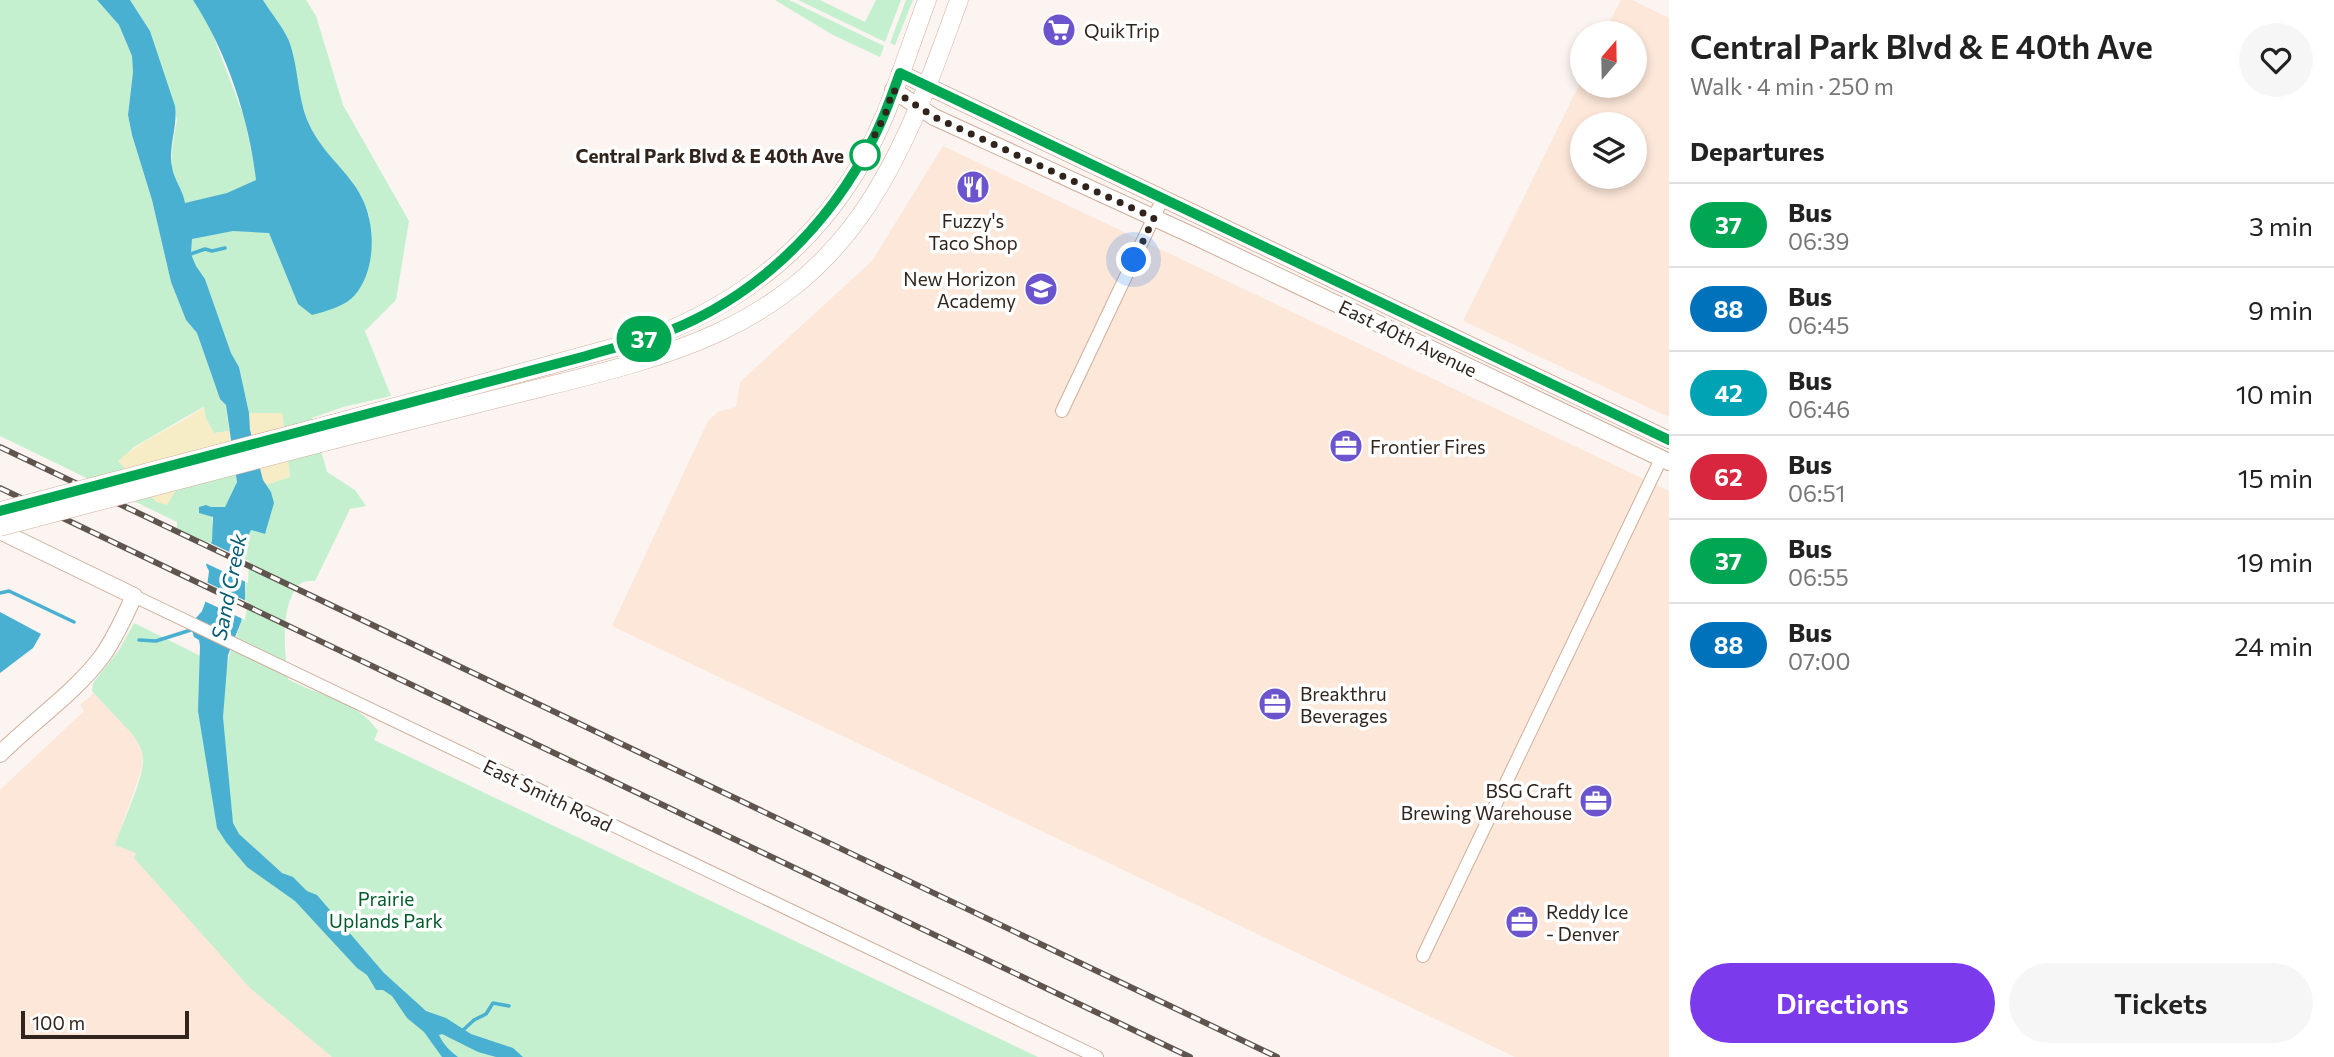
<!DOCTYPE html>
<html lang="en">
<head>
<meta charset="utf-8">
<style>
	body { margin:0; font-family:Commissioner,sans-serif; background:#f6f6f6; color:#222; height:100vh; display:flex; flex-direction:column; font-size:26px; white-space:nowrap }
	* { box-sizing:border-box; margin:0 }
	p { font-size:23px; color:#767676 }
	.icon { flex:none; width:38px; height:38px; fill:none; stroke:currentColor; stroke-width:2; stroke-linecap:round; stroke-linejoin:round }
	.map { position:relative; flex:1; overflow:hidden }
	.drawer { display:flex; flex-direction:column; background:#fff; width:665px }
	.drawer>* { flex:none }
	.badge { padding:0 14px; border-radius:23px; font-size:24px; line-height:46px }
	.needle { width:46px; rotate:20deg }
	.controls { position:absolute; left:1570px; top:21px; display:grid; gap:14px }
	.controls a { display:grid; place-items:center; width:77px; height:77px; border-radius:50%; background:#fff; box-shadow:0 4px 10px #0003; font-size:35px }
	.scale { position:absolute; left:21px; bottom:18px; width:168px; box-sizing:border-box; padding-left:7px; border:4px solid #31241d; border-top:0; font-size:19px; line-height:24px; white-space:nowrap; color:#31241d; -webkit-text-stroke:5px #fff; paint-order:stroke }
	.you { position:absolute; width:35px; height:35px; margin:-18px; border:5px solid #fff; border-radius:50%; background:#1a73e8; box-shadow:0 0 0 10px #1a73e833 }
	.map>.badge { position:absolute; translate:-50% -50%; box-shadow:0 0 0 4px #fff }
	h2 { padding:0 21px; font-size:26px; line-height:63px }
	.round { display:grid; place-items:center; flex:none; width:74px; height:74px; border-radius:37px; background:#f6f6f6 }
	.overview { display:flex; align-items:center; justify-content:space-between; height:119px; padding:0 21px }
	h1 { font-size:33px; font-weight:600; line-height:52px }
	.action { display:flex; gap:14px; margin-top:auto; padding:14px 21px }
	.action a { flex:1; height:80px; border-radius:42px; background:#7c3aed; color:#fff; font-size:28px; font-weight:600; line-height:80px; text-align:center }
	.action a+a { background:#f6f6f6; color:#222 }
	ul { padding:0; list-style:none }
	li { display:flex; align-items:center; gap:21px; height:84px; padding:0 21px; border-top:2px solid #e0e0e0 }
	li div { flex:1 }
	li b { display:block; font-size:26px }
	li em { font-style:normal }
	li .badge { min-width:77px; font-weight:700; text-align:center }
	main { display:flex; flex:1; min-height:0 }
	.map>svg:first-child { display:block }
</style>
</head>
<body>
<main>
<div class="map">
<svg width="1669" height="1057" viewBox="0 0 1669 1057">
	<rect width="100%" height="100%" fill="#fbf4f0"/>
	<g fill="#fce7d8" fill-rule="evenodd">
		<path d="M1621 0H1632L1669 18V417L1463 321 1582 79V86H1634V33H1604ZM1634 124V177H1582V124Z"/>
		<path d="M943 146 1669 491V1057H1515L612 626 708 421 718 412 736 407 740 382 872 261Z"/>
		<path d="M94 693 133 735 138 742 143 756 141 771 115 845 136 853 251 989 332 1057H0V790L84 711 80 705Z"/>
	</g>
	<g fill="#c5f0cf">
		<path d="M0 0H97L119 25 132 56 133 72 128 115 132 135 152 200 171 282 186 320 197 333 220 399 226 405 229 431 214 433 206 419 203 407 134 447 119 461 180 484 235 471 237 482 225 507H211L213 531 211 546 177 530V522L0 436Z"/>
		<path d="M130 0H193L208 22 244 117 269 233 298 304 370 218 362 197 351 180 320 146 308 122 299 96 289 41 263 0H306L316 16 343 105 409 221 396 300 365 331 391 396 343 407 312 418 327 472 355 490 366 506 350 509 315 581C310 581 303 580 299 585 279 606 285 653 288 679 318 696 357 700 378 731L374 740 1038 1057H332L251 989 134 858 136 853 115 845C122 823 143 781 143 760 143 750 138 743 133 735L92 691 93 683 119 650 134 623 227 669C228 652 237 639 241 621 247 596 246 569 245 543L251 530 265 534 271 492 266 485 290 476 282 413H249L239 367 231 353 205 279 196 266 191 254 192 239 172 168V148L177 119 150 31Z"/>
		<path d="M775 0H789L884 46 880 57 833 35Z"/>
		<path d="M798 0H820L865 22 876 0H901L885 42Z"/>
		<path d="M906 0H913L895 45 890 43Z"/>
	</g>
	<g fill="#f6ecc6">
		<path d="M204 407 206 419 214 433 229 431 235 471 180 484 167 505 156 502 118 461C144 438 176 427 204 407Z"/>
		<path d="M249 413H282L290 477 266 485 263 481 250 430Z"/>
	</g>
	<g fill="#49b0d2">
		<path d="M97 0H130L150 31 175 106C178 127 168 146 172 167 174 180 183 190 185 203L227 193 256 180C249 119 227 52 193 0H263C271 13 283 27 289 41 299 68 297 98 309 124 323 155 349 171 362 198 376 226 376 270 355 295 344 307 326 311 312 315L298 304 269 233 233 231 192 239 191 254 196 266 205 279 231 353 239 367 249 413 250 430 263 480 271 492 274 503 265 534 251 530 245 543V598L241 622 228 655 223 717 233 823 239 834 282 873 293 877 307 891 317 895 384 973 426 1011 446 1018 471 1034 513 1048 523 1057H496L478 1052 442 1034 439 1035C443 1044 450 1051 458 1057H442L424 1032 407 1018 392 996 383 990H376L367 975 357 968 295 901 247 867 226 842 217 828 198 711 200 646 199 640 194 637 190 625 202 611 205 603 209 571 206 565 212 540 213 517 199 513V507L206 505 211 507H225L237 482 226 405 220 399 197 333 186 320 171 282 152 200 132 135 128 115 133 72 132 56 119 25Z"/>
		<path d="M0 612 41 634 33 648 0 673Z"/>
	</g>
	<g fill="#fbf4f0">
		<path d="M208 542 249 561 248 583 203 562Z"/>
		<path d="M204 581 248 602 245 620 202 600Z"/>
	</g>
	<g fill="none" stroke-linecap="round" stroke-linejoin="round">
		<g stroke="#49b0d2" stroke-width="3.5">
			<path d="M188 255 205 249 212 251 225 248"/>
			<path d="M0 593 9 591 74 622"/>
			<path d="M139 640 156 641 194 629"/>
			<path d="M462 1031 474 1020 486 1014 493 1003 509 1006"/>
		</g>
		<defs>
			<g id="minor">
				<path d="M1062 411 1163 198"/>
				<path d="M134 596 1097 1057"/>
				<path d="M1423 956 1661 459"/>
			</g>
			<g id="tertiary">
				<path d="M900 73 1669 440"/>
				<path d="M893 90 934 117 1196 237 1669 462"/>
				<path d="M0 531 134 596C125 616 116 636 103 655 75 693 33 721 0 754"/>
			</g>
			<g id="secondary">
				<path d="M332 424 653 337C760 295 840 222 885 115 900 78 913 38 927 0"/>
				<path d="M336 439C403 422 470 406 536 389 665 357 778 331 860 216 906 151 932 74 959 0"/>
			</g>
		</defs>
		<use href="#minor" stroke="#d0ae9b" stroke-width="14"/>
		<use href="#tertiary" stroke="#d0ae9b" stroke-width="18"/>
		<use href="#secondary" stroke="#d0ae9b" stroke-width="19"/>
		<use href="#minor" stroke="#fff" stroke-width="12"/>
		<use href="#tertiary" stroke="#fff" stroke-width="16"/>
		<use href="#secondary" stroke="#fff" stroke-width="18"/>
		<defs>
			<g id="rail">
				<path d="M0 447 1277 1057"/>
				<path d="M0 488 1190 1057"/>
			</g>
		</defs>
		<use href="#rail" stroke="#60554e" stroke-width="6"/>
		<use href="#rail" stroke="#fff" stroke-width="3.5" stroke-dasharray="10" stroke-linecap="butt"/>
		<defs>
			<g id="secondary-bridge">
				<path d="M0 511 332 424"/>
				<path d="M0 527 336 439"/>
			</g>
		</defs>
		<use href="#secondary-bridge" stroke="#d0ae9b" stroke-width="19" stroke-linecap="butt"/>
		<use href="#secondary-bridge" stroke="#fff" stroke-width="18"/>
	</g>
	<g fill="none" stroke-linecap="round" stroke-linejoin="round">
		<defs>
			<path id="line" d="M0 511 586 356C608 349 631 344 653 337 751 303 828 229 874 137 885 116 892 94 900 73L1669 440"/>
		</defs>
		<use href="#line" stroke="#fff" stroke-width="16"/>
		<use href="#line" stroke="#00a651" stroke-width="10"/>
		<path stroke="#31241d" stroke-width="7" stroke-dasharray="0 12.6" d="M865 155 864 156 885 115 893 90 934 117 1154 218 1134 260"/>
	</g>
	<defs>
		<symbol id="supermarket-disc" viewBox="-11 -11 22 22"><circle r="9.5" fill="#6c54ce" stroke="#fff"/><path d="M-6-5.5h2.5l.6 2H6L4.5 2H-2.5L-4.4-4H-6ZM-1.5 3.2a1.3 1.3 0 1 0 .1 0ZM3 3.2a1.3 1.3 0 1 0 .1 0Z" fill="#fff"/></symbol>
		<symbol id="restaurant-disc" viewBox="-11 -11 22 22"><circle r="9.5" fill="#6c54ce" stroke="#fff"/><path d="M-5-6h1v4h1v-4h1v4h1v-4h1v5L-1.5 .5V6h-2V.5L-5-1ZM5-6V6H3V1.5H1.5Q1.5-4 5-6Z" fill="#fff"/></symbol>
		<symbol id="school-disc" viewBox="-11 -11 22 22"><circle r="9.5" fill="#6c54ce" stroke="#fff"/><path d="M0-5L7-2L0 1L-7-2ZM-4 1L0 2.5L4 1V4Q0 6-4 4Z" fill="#fff"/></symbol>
		<symbol id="office-disc" viewBox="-11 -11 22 22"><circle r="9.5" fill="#6c54ce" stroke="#fff"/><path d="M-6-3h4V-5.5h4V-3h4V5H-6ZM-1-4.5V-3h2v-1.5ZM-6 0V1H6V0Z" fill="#fff"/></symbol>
	</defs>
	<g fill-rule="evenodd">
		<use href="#supermarket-disc" x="1040" y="11" width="38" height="38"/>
		<use href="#restaurant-disc" x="954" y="168" width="38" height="38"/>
		<use href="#school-disc" x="1022" y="270" width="38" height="38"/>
		<use href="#office-disc" x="1327" y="427" width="38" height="38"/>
		<use href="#office-disc" x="1256" y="685" width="38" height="38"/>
		<use href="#office-disc" x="1577" y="782" width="38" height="38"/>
		<use href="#office-disc" x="1503" y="903" width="38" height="38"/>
	</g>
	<circle fill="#fff" stroke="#00a651" stroke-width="3.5" cx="865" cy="155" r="14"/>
	<g text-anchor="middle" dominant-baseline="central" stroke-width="7" stroke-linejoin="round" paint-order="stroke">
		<g font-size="19" fill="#31241d" stroke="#fff" text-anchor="start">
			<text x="1084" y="30">QuikTrip</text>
			<text x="973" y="220" text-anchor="middle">Fuzzy's<tspan x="973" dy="22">Taco Shop</tspan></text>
			<text x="1016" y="278" text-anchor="end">New Horizon<tspan x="1016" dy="22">Academy</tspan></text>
			<text x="1370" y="446">Frontier Fires</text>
			<text x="1300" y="693">Breakthru<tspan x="1300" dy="22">Beverages</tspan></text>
			<text x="1572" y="790" text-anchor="end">BSG Craft<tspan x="1572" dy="22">Brewing Warehouse</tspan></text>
			<text x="1546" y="911">Reddy Ice<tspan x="1546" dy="22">- Denver</tspan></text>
		</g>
		<g font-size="19" font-weight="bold" fill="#31241d" stroke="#fff" text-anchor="end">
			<text x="844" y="155">Central Park Blvd &amp; E 40th Ave</text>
		</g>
		<g font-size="19" fill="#31241d" stroke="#fff">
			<text transform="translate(1408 338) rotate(26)">East 40th Avenue</text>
			<text transform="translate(548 795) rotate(26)">East Smith Road</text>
		</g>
		<g font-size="19" fill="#005a2a" stroke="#fff">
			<text x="386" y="898">Prairie<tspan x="386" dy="22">Uplands Park</tspan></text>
		</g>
		<g font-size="21" font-style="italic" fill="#035c74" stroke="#fff">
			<text transform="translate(228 587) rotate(-79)">Sand Creek</text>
		</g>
	</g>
</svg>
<div class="controls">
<a><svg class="needle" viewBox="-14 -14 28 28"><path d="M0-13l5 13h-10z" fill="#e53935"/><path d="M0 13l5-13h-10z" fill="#767676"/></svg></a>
<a><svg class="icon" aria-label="layers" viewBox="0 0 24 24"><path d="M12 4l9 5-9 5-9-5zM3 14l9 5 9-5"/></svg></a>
</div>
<div class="scale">100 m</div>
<div class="you" style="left:1134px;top:260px"></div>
<b class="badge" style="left:644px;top:339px;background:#00a651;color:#fff">37</b>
</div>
<section class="drawer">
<div class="overview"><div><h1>Central Park Blvd &amp; E 40th Ave</h1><p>Walk · 4 min · 250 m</p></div><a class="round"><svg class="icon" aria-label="heart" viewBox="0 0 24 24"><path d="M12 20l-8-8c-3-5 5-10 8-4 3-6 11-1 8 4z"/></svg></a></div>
<h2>Departures</h2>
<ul>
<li><span class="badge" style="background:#00a651;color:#fff">37</span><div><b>Bus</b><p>06:39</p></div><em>3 min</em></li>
<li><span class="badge" style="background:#0072bc;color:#fff">88</span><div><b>Bus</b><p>06:45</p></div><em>9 min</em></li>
<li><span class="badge" style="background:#00a3b4;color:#fff">42</span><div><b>Bus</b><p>06:46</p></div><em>10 min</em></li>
<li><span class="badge" style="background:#d7263d;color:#fff">62</span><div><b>Bus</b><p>06:51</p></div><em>15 min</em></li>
<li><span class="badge" style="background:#00a651;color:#fff">37</span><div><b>Bus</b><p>06:55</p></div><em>19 min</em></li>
<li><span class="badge" style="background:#0072bc;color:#fff">88</span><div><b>Bus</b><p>07:00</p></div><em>24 min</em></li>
</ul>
<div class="action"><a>Directions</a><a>Tickets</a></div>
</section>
</main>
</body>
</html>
